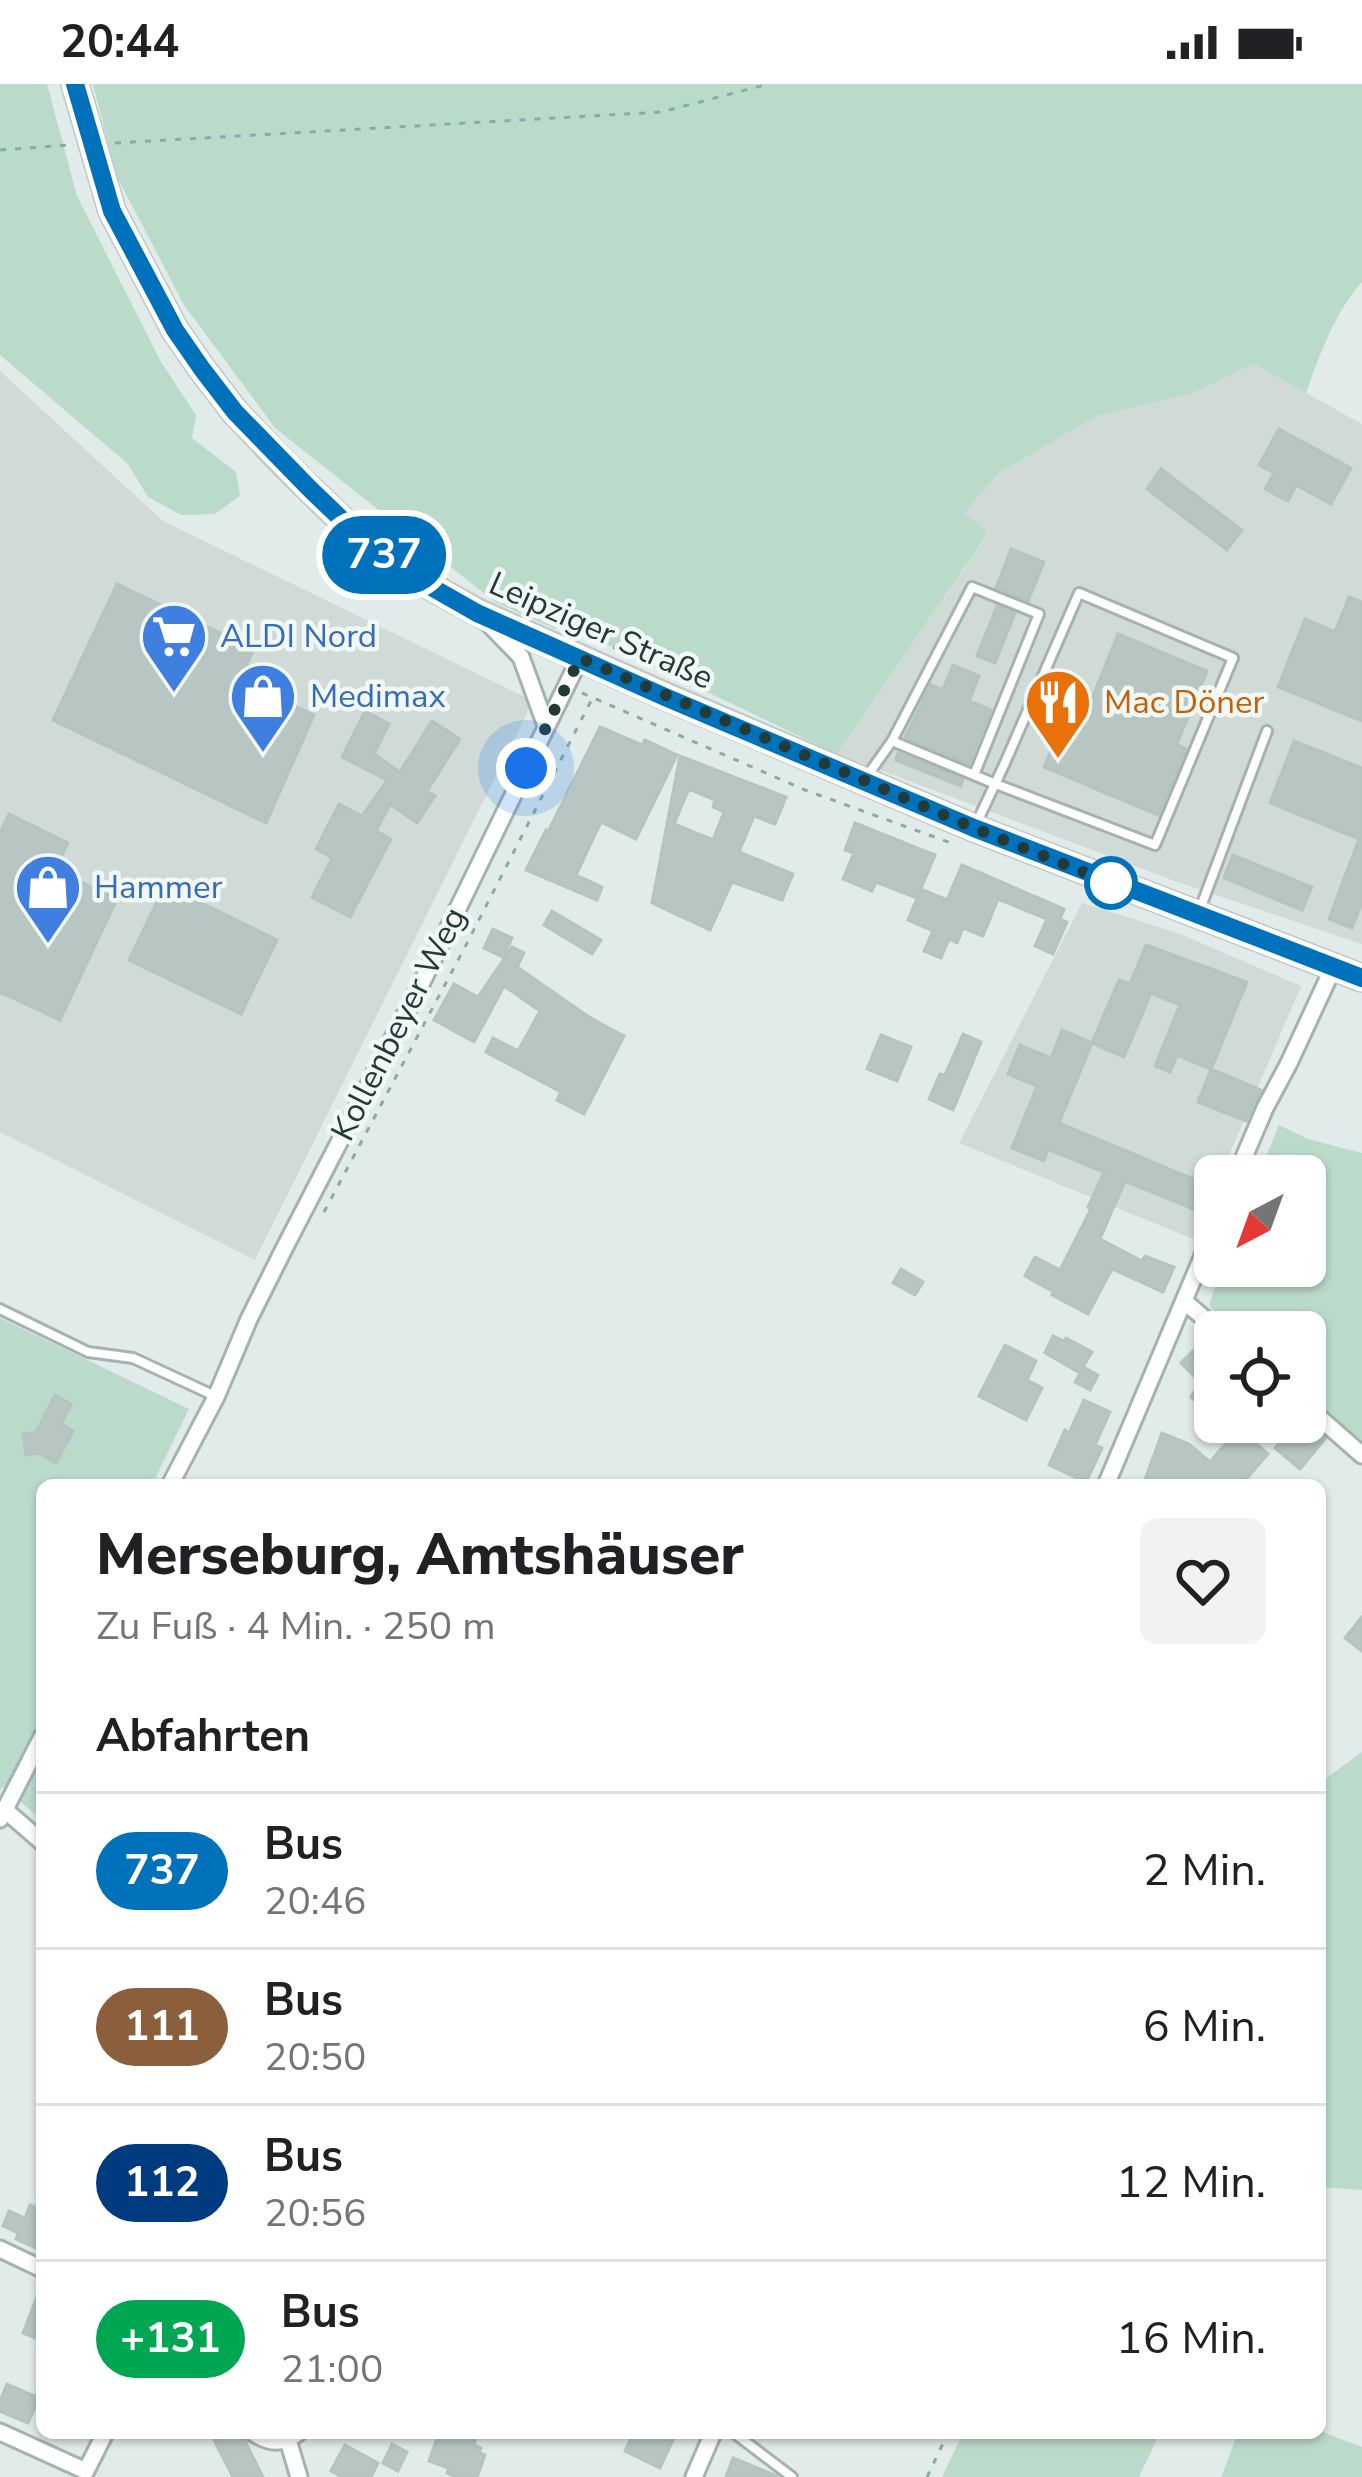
<!DOCTYPE html>
<html lang="de">
<head>
<meta charset="utf-8">
<style>
	body { margin:0; font-family:"Nunito Sans",sans-serif; background:#f2f2f2; color:#202124; height:100vh; display:flex; flex-direction:column; font-size:45px; white-space:nowrap }
	* { box-sizing:border-box; margin:0 }
	p { font-size:39px; color:#757577 }
	.icon { flex:none; width:66px; height:66px; fill:none; stroke:currentColor; stroke-width:2; stroke-linecap:round; stroke-linejoin:round }
	.map { position:relative; flex:1; overflow:hidden }
	.panel { position:absolute; left:36px; top:1395px; width:1290px; height:960px; display:flex; flex-direction:column; background:#fff; border-radius:18px; box-shadow:0 3px 9px #0004 }
	.panel>* { flex:none }
	.badge { padding:0 24px; border-radius:39px; font-size:42px; line-height:78px }
	.needle { width:78px; rotate:221deg }
	.tools { position:absolute; left:1194px; top:1071px; display:grid; gap:24px }
	.tools a { display:grid; place-items:center; width:132px; height:132px; border-radius:18px; background:#fff; box-shadow:0 3px 9px #0004; font-size:60px }
	.you { position:absolute; width:60px; height:60px; margin:-30px; border:9px solid #fff; border-radius:50%; background:#1a73e8; box-shadow:0 0 0 18px #1a73e833 }
	.map>.badge { position:absolute; translate:-50% -50%; box-shadow:0 0 0 6px #fff }
	h2 { padding:0 60px; font-size:45px; line-height:108px }
	.round { display:grid; place-items:center; flex:none; width:126px; height:126px; border-radius:18px; background:#f2f2f2 }
	.headline { display:flex; align-items:center; justify-content:space-between; height:204px; padding:0 60px }
	h1 { font-size:57px; font-weight:800; line-height:90px }
	ul { padding:0; list-style:none }
	li { display:flex; align-items:center; gap:36px; height:156px; padding:0 60px; border-top:3px solid #e0e0e0 }
	li div { flex:1 }
	li b { display:block; font-size:45px }
	li em { font-style:normal }
	li .badge { min-width:132px; font-weight:700; text-align:center }
	.status { display:flex; justify-content:space-between; align-items:center; height:84px; padding:0 60px; background:#fff; direction:ltr }
	.status svg { height:33px; fill:currentColor }
	.map>svg:first-child { display:block }
</style>
</head>
<body>
<div class="status"><b>20:44</b><svg viewBox="0 0 49 12"><path d="M0 12V9h3v3zM5 12V6h3v6zM10 12V3h3v9zM15 12V0h3v12zM26 1h20v11H26zM47 4h2v5h-2z"/></svg></div>
<div class="map">
<svg width="1362" height="2393" viewBox="0 0 1362 2393">
	<rect width="100%" height="100%" fill="#e1ebe9"/>
	<g fill="#d0dbd8">
		<path d="M1254 280 1362 340V860L1172 796 837 670 988 450 963 429 999 389 1097 332 1191 310Z"/>
		<path d="M0 287 163 437 533 617 255 1176 0 1048Z"/>
		<path d="M1082 819 1178 849 1301 902 1220 1092H1215V1104L1193 1155 959 1059Z"/>
	</g>
	<g fill="#bbdbca">
		<path d="M0 0H47L77 112 161 278 196 331 192 354 236 388 240 412 215 430 181 431 148 413 128 380 0 271Z"/>
		<path d="M93 0H1362V198C1334 230 1320 270 1306 309L1254 280 1191 310 1097 332 999 389 964 429 988 449 837 670 560 538 555 545 495 518 275 344 184 221 116 91Z"/>
		<path d="M1279 1041 1308 1055 1362 1069V1362L1305 1313V1248H1233L1209 1221 1222 1182H1305V1092H1258Z"/>
		<path d="M0 1234 189 1325 152 1401H42V1736L3 1703 0 1706Z"/>
		<path d="M1362 1668V2106L1320 2103V1704L1328 1693Z"/>
		<path d="M1320 2347 1362 2363V2393H1221L1238 2349Z"/>
		<path d="M963 2349H1160L1139 2393H942Z"/>
	</g>
	<g fill="#b7c6c2" stroke="#b4c4c1" stroke-width="3" fill-rule="evenodd">
		<path d="M1279 345 1351 384 1331 420 1296 401 1288 417 1265 405 1274 389 1259 381Z"/>
		<path d="M1161 385 1242 446 1227 466 1147 405Z"/>
		<path d="M1011 465 1044 478 1028 517 996 504Z"/>
		<path d="M117 500 254 565 246 581 278 595 271 611 314 631 266 739 53 636Z"/>
		<path d="M1349 513 1362 518V637L1278 603 1305 535 1335 548Z"/>
		<path d="M997 522 1015 529 995 579 977 572Z"/>
		<path d="M1118 550 1207 587 1177 660 1186 665 1158 731 1044 683 1072 618 1088 625Z"/>
		<path d="M953 581 979 592 969 617 991 626 969 680 905 653 931 601 943 606Z"/>
		<path d="M365 627 389 640 374 670 400 688 432 637 460 655 427 707 435 712 417 739 390 720 376 747 391 755 350 833 312 813 332 774 316 765 339 720 362 732 387 696 342 673Z"/>
		<path d="M600 643 642 661 645 656 677 671 636 755 601 738 576 791 602 803 597 816 526 786 546 746 548 748Z"/>
		<path d="M1294 657 1362 684V818L1352 844 1329 835 1359 755 1270 719Z"/>
		<path d="M898 669 963 695 961 702 896 676Z"/>
		<path d="M680 672 786 713 775 740 754 732 739 768 793 790 782 816 732 798 710 846 652 819ZM689 705 715 716 713 723 724 728 713 756 674 740Z"/>
		<path d="M9 730 68 759 55 786 117 815 60 936 0 908V749Z"/>
		<path d="M855 739 935 771 917 814 876 798 872 807 843 795 854 769 845 766Z"/>
		<path d="M1233 771 1312 803 1302 826 1224 794Z"/>
		<path d="M962 781 1064 825 1060 835 1067 838 1053 870 1035 862 1047 835 998 815 983 852 963 844 957 859 949 855 941 874 924 867 933 847 908 836 921 805 947 816Z"/>
		<path d="M165 801 277 856 241 930 129 876Z"/>
		<path d="M552 827 601 856 592 870 544 841Z"/>
		<path d="M493 845 512 854 503 873 484 864Z"/>
		<path d="M1146 861 1247 898 1211 985 1177 971 1170 988 1155 982 1180 921 1151 909 1124 973 1092 959 1119 896 1130 900Z"/>
		<path d="M512 863 524 869 517 883 589 933 624 952 584 1030 557 1016 561 1008 486 968 493 954 518 967 540 927 504 902 474 958 434 936 454 900 478 913Z"/>
		<path d="M1062 946 1092 959 1059 1039 1215 1104 1206 1130 1125 1097 1100 1155 1142 1177 1145 1172 1174 1183 1163 1208 1112 1185 1088 1230 1052 1211 1054 1208 1025 1192 1035 1173 1060 1186 1091 1125 1088 1123 1104 1088 1048 1065 1044 1077 1012 1064 1037 1002 1008 990 1020 961 1051 974Z"/>
		<path d="M963 950 981 958 953 1026 929 1015 940 990 945 991Z"/>
		<path d="M881 951 911 963 897 997 867 985Z"/>
		<path d="M1211 985 1261 1006 1246 1037 1198 1018Z"/>
		<path d="M901 1185 923 1198 915 1211 893 1199Z"/>
		<path d="M1053 1252 1064 1257 1066 1254 1092 1268 1083 1283 1098 1291 1090 1306 1075 1298 1083 1284 1080 1289 1045 1269Z"/>
		<path d="M1202 1258 1215 1270V1316L1206 1327 1191 1313 1200 1298 1181 1279Z"/>
		<path d="M1005 1261 1036 1277 1027 1296 1042 1304 1026 1336 979 1312Z"/>
		<path d="M55 1311 71 1320 61 1340 73 1347 56 1379 38 1369 26 1371 23 1350 36 1348Z"/>
		<path d="M1084 1316 1110 1328 1095 1361 1102 1364 1086 1398 1049 1381 1065 1346 1069 1349Z"/>
		<path d="M1305 1337 1325 1355 1300 1385 1275 1364 1298 1338Z"/>
		<path d="M1239 1344 1268 1370 1241 1401H1143L1162 1349 1189 1360 1210 1378Z"/>
		<path d="M1362 1533V1567L1345 1554Z"/>
		<path d="M30 2121 42 2126V2167L16 2155 18 2149 3 2142 9 2127 25 2134Z"/>
		<path d="M41 2203H42V2257L23 2249Z"/>
		<path d="M7 2300 39 2314 28 2339 0 2327V2317Z"/>
		<path d="M224 2349H241L263 2393H233L213 2354Z"/>
		<path d="M439 2349H477L474 2361 481 2364 479 2368 485 2371 477 2393H457L447 2389 449 2384 429 2377Z"/>
		<path d="M633 2349H676L660 2384 625 2367Z"/>
		<path d="M392 2360 407 2368 398 2387 383 2379Z"/>
		<path d="M345 2361 378 2379 371 2393H342L331 2387Z"/>
		<path d="M733 2374 777 2392V2393H726Z"/>
	</g>
	<g fill="none" stroke-linecap="round" stroke-linejoin="round">
		<defs>
			<g id="lane">
				<path d="M892 657 974 691"/>
				<path d="M865 695 892 657 972 503 1039 530 974 691 993 699 1155 761 1233 574 1079 509 1004 681 977 738"/>
				<path d="M1200 825 1267 647"/>
				<path d="M0 1225 88 1268 133 1274 215 1312"/>
				<path d="M734 2349 792 2393"/>
			</g>
			<g id="street">
				<path d="M488 539 521 573 546 642"/>
				<path d="M1236 1092 1265 1024 1289 979 1333 884"/>
				<path d="M1184 1217 1220 1248"/>
				<path d="M1305 1321 1362 1371"/>
				<path d="M170 1401 216 1313 249 1235 285 1163 425 892 580 574"/>
				<path d="M1106 1401 1215 1143"/>
				<path d="M5 1726 42 1758"/>
				<path d="M0 1735 42 1653"/>
				<path d="M0 2165 42 2185"/>
				<path d="M0 2348 86 2387 105 2349"/>
				<path d="M254 2349C270 2360 282 2360 298 2349"/>
				<path d="M288 2356 299 2393"/>
				<path d="M694 2393 713 2349"/>
			</g>
			<path id="primary" d="M75 0 112 127 175 246 202 285 235 328 286 382 359 453 412 492 477 528 665 612 974 744 1362 894"/>
		</defs>
		<use href="#lane" stroke="#a4b3b1" stroke-width="14"/>
		<use href="#street" stroke="#a4b3b1" stroke-width="21"/>
		<use href="#primary" stroke="#c1c8c8" stroke-width="30"/>
		<g stroke="#83ada8" stroke-width="3" stroke-dasharray="6 9" stroke-linecap="butt">
			<path d="M115 59 661 28 769 0"/>
			<path d="M0 66 69 61"/>
			<path d="M558 539 660 584V587"/>
			<path d="M582 609 805 706 951 759"/>
			<path d="M324 1128 464 865 592 615"/>
			<path d="M927 2393 948 2349"/>
		</g>
		<use href="#lane" stroke="#fff" stroke-width="8"/>
		<use href="#street" stroke="#fff" stroke-width="15"/>
		<use href="#primary" stroke="#689f9b" stroke-width="24"/>
	</g>
	<g fill="none" stroke-linecap="round" stroke-linejoin="round">
		<defs>
			<path id="line" d="M75 0 112 127 175 246 202 285 235 328 310 405 359 452 412 492 477 529 665 613 974 744 1362 894"/>
		</defs>
		<use href="#line" stroke="#fff" stroke-width="27"/>
		<use href="#line" stroke="#0072bc" stroke-width="18"/>
		<path stroke="#223b39" stroke-width="12" stroke-dasharray="0 21.6" d="M526 684 580 574 974 744 1111 799"/>
	</g>
	<defs>
		<symbol id="supermarket-pin" viewBox="-11 -11 22 30"><path d="M0 17L-7.5 6A9.5 9.5 0 1 1 7.5 6Z" fill="#3f7fe0" stroke="#f2f8f6"/><path d="M-6-5.5h2.5l.6 2H6L4.5 2H-2.5L-4.4-4H-6ZM-1.5 3.2a1.3 1.3 0 1 0 .1 0ZM3 3.2a1.3 1.3 0 1 0 .1 0Z" fill="#fff"/></symbol>
		<symbol id="shop-pin" viewBox="-11 -11 22 30"><path d="M0 17L-7.5 6A9.5 9.5 0 1 1 7.5 6Z" fill="#3f7fe0" stroke="#f2f8f6"/><path d="M-5-2.5h2.3a2.7 3.5 0 0 1 5.4 0H5L5.5 6h-11ZM-1.5-2.5h3a1.5 2.3 0 0 0-3 0Z" fill="#fff"/></symbol>
		<symbol id="restaurant-pin" viewBox="-11 -11 22 30"><path d="M0 17L-7.5 6A9.5 9.5 0 1 1 7.5 6Z" fill="#e8710a" stroke="#f2f8f6"/><path d="M-5-6h1v4h1v-4h1v4h1v-4h1v5L-1.5 .5V6h-2V.5L-5-1ZM5-6V6H3V1.5H1.5Q1.5-4 5-6Z" fill="#fff"/></symbol>
	</defs>
	<g fill-rule="evenodd">
		<use href="#supermarket-pin" x="136" y="514" width="76" height="104"/>
		<use href="#shop-pin" x="225" y="574" width="76" height="104"/>
		<use href="#restaurant-pin" x="1020" y="580" width="76" height="104"/>
		<use href="#shop-pin" x="10" y="765" width="76" height="104"/>
	</g>
	<circle fill="#fff" stroke="#0072bc" stroke-width="6" cx="1111" cy="799" r="24"/>
	<g text-anchor="middle" dominant-baseline="central" stroke-width="9" stroke-linejoin="round" paint-order="stroke">
		<g font-size="33" fill="#223b39" stroke="#f2f8f6">
			<text transform="translate(601 547) rotate(24)">Leipziger Straße</text>
			<text transform="translate(399 940) rotate(-63)">Kollenbeyer Weg</text>
		</g>
		<g font-size="33" fill="#366cbe" stroke="#f2f8f6" text-anchor="start">
			<text x="220" y="552">ALDI Nord</text>
			<text x="310" y="612">Medimax</text>
			<text x="94" y="803">Hammer</text>
		</g>
		<g font-size="33" fill="#c56008" stroke="#f2f8f6" text-anchor="start">
			<text x="1104" y="618">Mac Döner</text>
		</g>
	</g>
</svg>
<div class="tools">
<a><svg class="needle" viewBox="-14 -14 28 28"><path d="M0-13l5 13h-10z" fill="#e53935"/><path d="M0 13l5-13h-10z" fill="#757577"/></svg></a>
<a><svg class="icon" aria-label="locate" viewBox="0 0 24 24"><circle cx="12" cy="12" r="6"/><path d="M12 2v4M12 18v4M2 12h4M18 12h4"/></svg></a>
</div>
<div class="you" style="left:526px;top:684px"></div>
<b class="badge" style="left:384px;top:471px;background:#0072bc;color:#fff">737</b>
<section class="panel">
<div class="headline"><div><h1>Merseburg, Amtshäuser</h1><p>Zu Fuß · 4 Min. · 250 m</p></div><a class="round"><svg class="icon" aria-label="heart" viewBox="0 0 24 24"><path d="M12 20l-8-8c-3-5 5-10 8-4 3-6 11-1 8 4z"/></svg></a></div>
<h2>Abfahrten</h2>
<ul>
<li><span class="badge" style="background:#0072bc;color:#fff">737</span><div><b>Bus</b><p>20:46</p></div><em>2 Min.</em></li>
<li><span class="badge" style="background:#8b5e3c;color:#fff">111</span><div><b>Bus</b><p>20:50</p></div><em>6 Min.</em></li>
<li><span class="badge" style="background:#003b80;color:#fff">112</span><div><b>Bus</b><p>20:56</p></div><em>12 Min.</em></li>
<li><span class="badge" style="background:#00a651;color:#fff">+131</span><div><b>Bus</b><p>21:00</p></div><em>16 Min.</em></li>
</ul>
</section>
</div>
</body>
</html>
